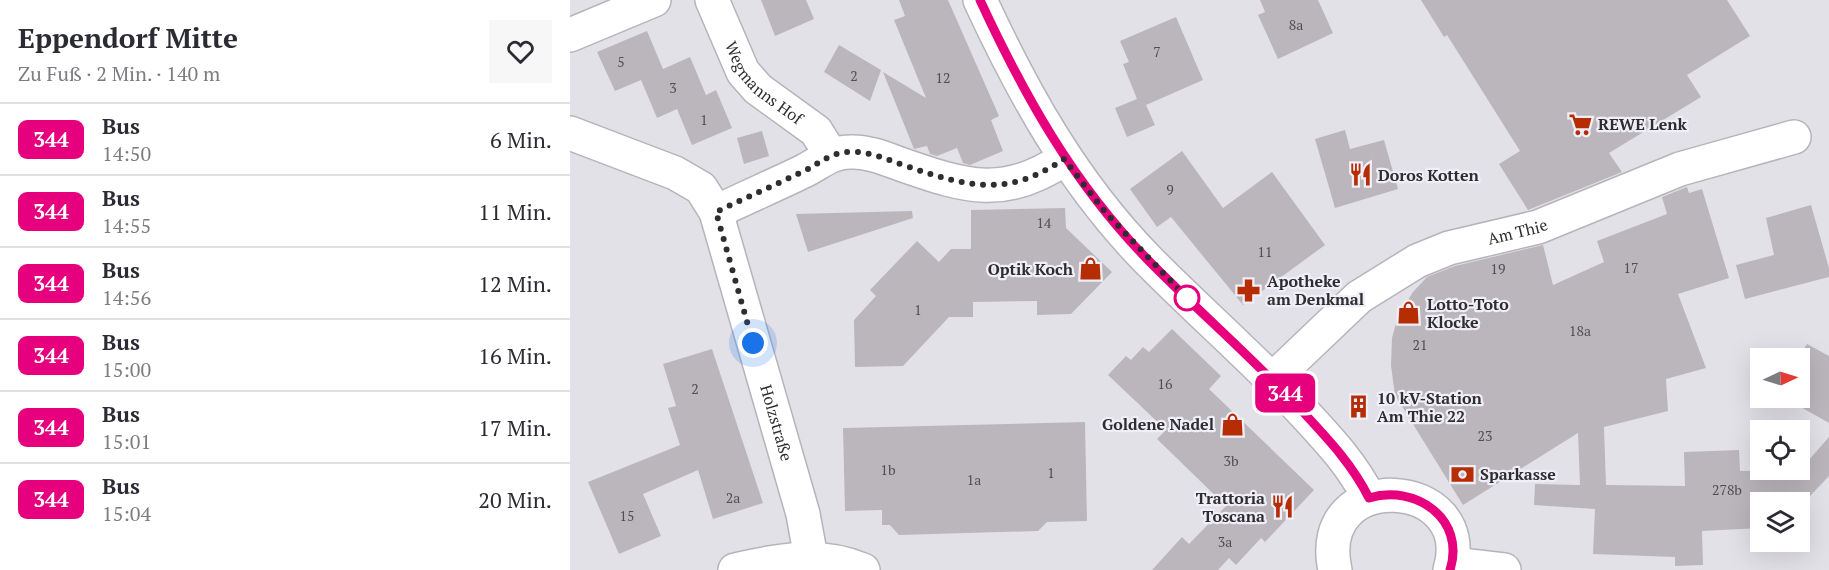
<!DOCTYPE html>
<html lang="de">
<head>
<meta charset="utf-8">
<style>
	body { margin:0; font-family:"PT Serif",serif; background:#f7f7f7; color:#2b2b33; height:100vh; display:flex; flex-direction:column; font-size:22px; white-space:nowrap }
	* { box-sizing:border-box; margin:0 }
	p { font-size:20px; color:#7c7c81 }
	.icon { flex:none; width:33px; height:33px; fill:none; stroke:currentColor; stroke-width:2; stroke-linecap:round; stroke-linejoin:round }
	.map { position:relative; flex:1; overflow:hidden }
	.side { display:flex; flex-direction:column; background:#fff; width:570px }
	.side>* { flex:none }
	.badge { padding:0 12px; border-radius:9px; font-size:21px; line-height:39px }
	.needle { width:39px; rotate:86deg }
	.fabs { position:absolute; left:1180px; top:348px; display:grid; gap:12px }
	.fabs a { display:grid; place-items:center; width:60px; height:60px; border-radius:0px; background:#fff; box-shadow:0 6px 24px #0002; font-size:30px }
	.you { position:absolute; width:30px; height:30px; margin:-15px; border:4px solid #fff; border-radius:50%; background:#1a73e8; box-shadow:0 0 0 9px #1a73e833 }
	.map>.badge { position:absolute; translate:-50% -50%; box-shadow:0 0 0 3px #fff }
	.round { display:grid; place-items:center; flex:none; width:63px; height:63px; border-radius:0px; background:#f7f7f7 }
	.summary { display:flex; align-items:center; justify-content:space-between; height:102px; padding:0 18px }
	h1 { font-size:28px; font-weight:700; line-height:45px }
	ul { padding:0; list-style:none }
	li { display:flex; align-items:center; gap:18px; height:72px; padding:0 18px; border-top:2px solid #e1e1e2 }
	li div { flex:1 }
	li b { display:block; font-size:22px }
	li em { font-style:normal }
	li .badge { min-width:66px; font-weight:700; text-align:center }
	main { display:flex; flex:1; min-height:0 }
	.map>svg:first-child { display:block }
</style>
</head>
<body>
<main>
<section class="side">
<div class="summary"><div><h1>Eppendorf Mitte</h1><p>Zu Fuß · 2 Min. · 140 m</p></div><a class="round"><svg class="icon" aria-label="heart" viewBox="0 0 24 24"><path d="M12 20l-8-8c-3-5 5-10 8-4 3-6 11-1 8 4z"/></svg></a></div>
<ul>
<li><span class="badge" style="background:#e6007e;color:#fff">344</span><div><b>Bus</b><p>14:50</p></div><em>6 Min.</em></li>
<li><span class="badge" style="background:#e6007e;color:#fff">344</span><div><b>Bus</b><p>14:55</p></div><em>11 Min.</em></li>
<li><span class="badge" style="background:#e6007e;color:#fff">344</span><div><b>Bus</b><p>14:56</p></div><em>12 Min.</em></li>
<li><span class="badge" style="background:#e6007e;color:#fff">344</span><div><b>Bus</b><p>15:00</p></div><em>16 Min.</em></li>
<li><span class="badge" style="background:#e6007e;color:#fff">344</span><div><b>Bus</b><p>15:01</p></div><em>17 Min.</em></li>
<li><span class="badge" style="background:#e6007e;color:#fff">344</span><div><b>Bus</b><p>15:04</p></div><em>20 Min.</em></li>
</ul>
</section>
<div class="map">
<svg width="1259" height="570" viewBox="0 0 1259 570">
	<rect width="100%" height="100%" fill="#e3e1e8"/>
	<g fill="#bab6bc">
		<path d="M191 0H236L244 19 205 36Z"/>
		<path d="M329 0H378L429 116 421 120 433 151 400 165 393 163 387 148 367 156 360 154 357 146 344 149 313 72 356 98 324 20 335 16Z"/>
		<path d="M690 0H748L763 33 708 59 688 15 695 12Z"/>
		<path d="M851 0H1157L1180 36 1117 75 1131 97 1039 153 1052 172 958 210 929 164 950 151 877 35 874 37Z"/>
		<path d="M606 17 633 80 576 105 585 125 557 137 545 108 567 99 553 64 559 62 550 41Z"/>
		<path d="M77 31 93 69 120 57 136 95 146 90 162 128 122 145 107 109 87 118 71 80 45 91 27 52Z"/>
		<path d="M269 45 311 70 300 101 254 72Z"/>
		<path d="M775 130 780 149 814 140 828 189 765 208 745 139Z"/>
		<path d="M192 131 199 156 174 164 167 138Z"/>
		<path d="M612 151 653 208 702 172 755 245 673 305 601 217 587 227 560 189Z"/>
		<path d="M1117 187 1119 193 1132 189 1159 278 1108 294 1136 368 1096 379 1098 411 1034 427 1036 485 1115 486 1114 452 1169 450 1170 471 1230 470 1259 437V476L1240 496V517H1230V502H1191V528L1132 531 1133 565 1105 566V557L1023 554 1025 509 964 505 965 484 1010 485 1008 433 893 505 825 395 821 366 822 338 828 316 843 292 857 277 885 266 973 245 983 285 1034 262 1027 241 1097 214 1092 197Z"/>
		<path d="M1241 205 1259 268V277L1175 299 1166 265 1204 255 1196 218Z"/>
		<path d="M495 208 496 228 542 272 501 314 467 315V301L403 302V317H379L333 366 285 367 284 320 306 296 300 290 347 241 369 262 381 249H401V210Z"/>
		<path d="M342 211 343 218 238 252 226 214Z"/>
		<path d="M602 329 651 376 639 389 744 490 695 542 691 538 666 565 659 558 648 570H582L612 537 619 544 656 506 587 439 596 430 538 375 556 356 561 360 573 347 579 352Z"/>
		<path d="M1237 344 1259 356V423L1215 398H1230L1228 358Z"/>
		<path d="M142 349 193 503 143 519 128 470 73 494 91 536 49 554 18 482 110 445 98 408 106 406 93 364Z"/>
		<path d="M515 422 517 521 477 522 468 531 329 535 320 525H312V510L275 511 273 428Z"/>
	</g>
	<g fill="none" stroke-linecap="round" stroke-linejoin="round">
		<defs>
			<g id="minor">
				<path id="s1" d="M142 0 173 72 188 89 246 131 261 155"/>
				<path d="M0 35 84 0"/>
				<path id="s2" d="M0 133 105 173 131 188 146 212 233 514 241 558"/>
				<path d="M146 212C175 198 205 185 234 171 250 163 261 152 280 152 298 151 316 159 333 165 396 187 435 199 494 159"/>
				<path id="s3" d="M703 379 789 297 847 261 879 248 968 227 1110 169 1224 137"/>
			</g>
			<g id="tertiary">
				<path d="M410 0C454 95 503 183 577 259 628 311 683 358 733 412 758 439 782 464 799 498"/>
				<path d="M882 564 934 570"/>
				<path d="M165 570C209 560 250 552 293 570"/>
				<path d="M765 570C742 465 908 476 880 570"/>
			</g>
		</defs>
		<use href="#minor" stroke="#b6b4bb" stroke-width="36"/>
		<use href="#tertiary" stroke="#b6b4bb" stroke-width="36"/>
		<use href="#minor" stroke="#fff" stroke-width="33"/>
		<use href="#tertiary" stroke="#fff" stroke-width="33"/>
	</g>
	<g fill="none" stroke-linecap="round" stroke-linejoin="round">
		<defs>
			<path id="line" d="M410 0C454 95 503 183 577 259 628 311 683 358 733 412 758 439 782 464 799 498 846 484 896 519 880 570"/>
		</defs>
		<use href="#line" stroke="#fff" stroke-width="14"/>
		<use href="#line" stroke="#e6007e" stroke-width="9"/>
		<path stroke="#2e2d30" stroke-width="6" stroke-dasharray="0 10.8" d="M183 343 146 212C175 198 205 185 234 171 250 163 261 152 280 152 298 151 316 159 333 165 396 186 435 199 494 159L536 213 617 298"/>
	</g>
	<defs>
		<symbol id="supermarket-bare" viewBox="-9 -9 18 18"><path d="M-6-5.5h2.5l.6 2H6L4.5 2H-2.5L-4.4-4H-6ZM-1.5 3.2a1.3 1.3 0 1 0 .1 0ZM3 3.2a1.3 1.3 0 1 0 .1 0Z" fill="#b62c03" stroke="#f0eef6" stroke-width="2.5" paint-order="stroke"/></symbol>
		<symbol id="restaurant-bare" viewBox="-9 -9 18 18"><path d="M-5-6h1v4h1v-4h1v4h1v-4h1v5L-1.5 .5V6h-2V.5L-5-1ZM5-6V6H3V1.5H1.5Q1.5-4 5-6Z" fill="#b62c03" stroke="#f0eef6" stroke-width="2.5" paint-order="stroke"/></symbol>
		<symbol id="shop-bare" viewBox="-9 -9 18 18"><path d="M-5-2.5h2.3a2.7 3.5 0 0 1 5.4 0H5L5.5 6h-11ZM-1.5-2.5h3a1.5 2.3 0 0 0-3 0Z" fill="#b62c03" stroke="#f0eef6" stroke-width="2.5" paint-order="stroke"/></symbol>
		<symbol id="pharmacy-bare" viewBox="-9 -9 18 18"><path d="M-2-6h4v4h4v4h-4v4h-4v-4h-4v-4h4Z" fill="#b62c03" stroke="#f0eef6" stroke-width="2.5" paint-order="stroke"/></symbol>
		<symbol id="building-bare" viewBox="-9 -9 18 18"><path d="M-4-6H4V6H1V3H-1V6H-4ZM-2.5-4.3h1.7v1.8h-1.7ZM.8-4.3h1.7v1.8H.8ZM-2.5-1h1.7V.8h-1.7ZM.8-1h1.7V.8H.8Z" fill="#b62c03" stroke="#f0eef6" stroke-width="2.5" paint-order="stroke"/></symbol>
		<symbol id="bank-bare" viewBox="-9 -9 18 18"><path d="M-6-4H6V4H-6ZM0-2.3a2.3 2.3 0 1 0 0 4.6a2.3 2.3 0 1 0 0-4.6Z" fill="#b62c03" stroke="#f0eef6" stroke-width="2.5" paint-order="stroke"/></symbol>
	</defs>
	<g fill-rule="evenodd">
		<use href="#supermarket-bare" x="994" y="108" width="33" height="33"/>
		<use href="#restaurant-bare" x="774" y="158" width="33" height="33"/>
		<use href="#shop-bare" x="504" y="252" width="33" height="33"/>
		<use href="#pharmacy-bare" x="662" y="274" width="33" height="33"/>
		<use href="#shop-bare" x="822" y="296" width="33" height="33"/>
		<use href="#building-bare" x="772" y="390" width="33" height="33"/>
		<use href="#shop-bare" x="646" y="408" width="33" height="33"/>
		<use href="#bank-bare" x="876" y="458" width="33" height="33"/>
		<use href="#restaurant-bare" x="696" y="490" width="33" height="33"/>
	</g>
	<circle fill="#fff" stroke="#e6007e" stroke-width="3" cx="617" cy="298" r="12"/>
	<g text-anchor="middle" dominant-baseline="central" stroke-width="4.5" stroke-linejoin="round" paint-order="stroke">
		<g font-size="14" fill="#514f53">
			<text x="726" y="24">8a</text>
			<text x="587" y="51">7</text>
			<text x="51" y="61">5</text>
			<text x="284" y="75">2</text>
			<text x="373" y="77">12</text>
			<text x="103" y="87">3</text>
			<text x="134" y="119">1</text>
			<text x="600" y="189">9</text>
			<text x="474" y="222">14</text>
			<text x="695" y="251">11</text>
			<text x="1061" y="267">17</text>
			<text x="928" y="268">19</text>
			<text x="348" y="309">1</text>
			<text x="1010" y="330">18a</text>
			<text x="850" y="344">21</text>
			<text x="595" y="383">16</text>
			<text x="125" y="388">2</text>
			<text x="915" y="435">23</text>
			<text x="661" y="460">3b</text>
			<text x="318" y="469">1b</text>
			<text x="481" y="472">1</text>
			<text x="404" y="479">1a</text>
			<text x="1157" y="489">278b</text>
			<text x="163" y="497">2a</text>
			<text x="57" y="515">15</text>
			<text x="655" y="541">3a</text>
		</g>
		<g font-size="16" fill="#2e2d30" stroke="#f0eef6">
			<text stroke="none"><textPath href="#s1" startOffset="100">Wegmanns Hof</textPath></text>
			<text stroke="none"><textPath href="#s3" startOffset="292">Am Thie</textPath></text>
			<text stroke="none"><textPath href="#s2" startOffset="390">Holzstraße</textPath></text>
		</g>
		<g font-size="16" font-weight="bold" fill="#2e2d30" stroke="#f0eef6" text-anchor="start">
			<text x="1028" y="124">REWE Lenk</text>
			<text x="808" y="175">Doros Kotten</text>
			<text x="503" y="269" text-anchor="end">Optik Koch</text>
			<text x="697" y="281">Apotheke<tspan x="697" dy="18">am Denkmal</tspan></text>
			<text x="857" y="304">Lotto-Toto<tspan x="857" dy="18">Klocke</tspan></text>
			<text x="807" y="398">10 kV-Station<tspan x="807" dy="18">Am Thie 22</tspan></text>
			<text x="644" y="424" text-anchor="end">Goldene Nadel</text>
			<text x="910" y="474">Sparkasse</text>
			<text x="695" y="498" text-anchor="end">Trattoria<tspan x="695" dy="18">Toscana</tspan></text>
		</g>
	</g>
</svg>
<div class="fabs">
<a><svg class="needle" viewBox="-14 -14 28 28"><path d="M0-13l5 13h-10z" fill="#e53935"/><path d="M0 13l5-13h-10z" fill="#7c7c81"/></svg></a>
<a><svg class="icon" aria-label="locate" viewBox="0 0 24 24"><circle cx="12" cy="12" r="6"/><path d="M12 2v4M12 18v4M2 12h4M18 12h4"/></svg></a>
<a><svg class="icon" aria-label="layers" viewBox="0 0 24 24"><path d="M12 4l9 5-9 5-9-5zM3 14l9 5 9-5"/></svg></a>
</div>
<div class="you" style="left:183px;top:343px"></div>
<b class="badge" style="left:715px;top:393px;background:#e6007e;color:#fff">344</b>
</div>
</main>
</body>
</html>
